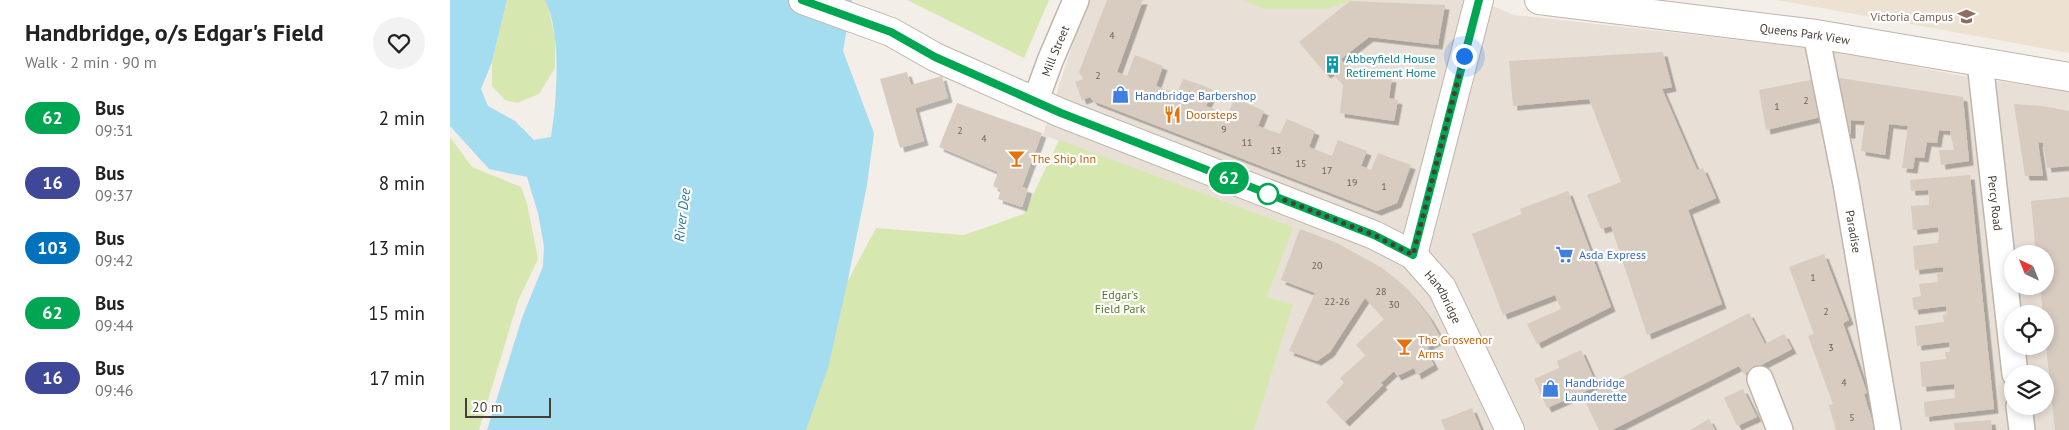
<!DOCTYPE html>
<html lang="en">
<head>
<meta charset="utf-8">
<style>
	body { margin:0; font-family:"PT Sans",sans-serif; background:#f2f2f2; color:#222; height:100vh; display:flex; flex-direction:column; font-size:19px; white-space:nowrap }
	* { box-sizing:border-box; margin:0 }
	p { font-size:16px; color:#767676 }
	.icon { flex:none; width:28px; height:28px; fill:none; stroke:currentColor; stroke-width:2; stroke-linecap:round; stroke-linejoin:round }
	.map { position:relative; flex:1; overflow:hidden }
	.panel { display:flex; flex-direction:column; background:#fff; width:450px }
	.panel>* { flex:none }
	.badge { padding:0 10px; border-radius:16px; font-size:18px; line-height:32px }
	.needle { width:32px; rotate:317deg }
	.buttons { position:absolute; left:1554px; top:245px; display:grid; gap:10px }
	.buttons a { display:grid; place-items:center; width:50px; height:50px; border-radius:50%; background:#fff; box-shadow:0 2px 8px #0003; font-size:25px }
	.scale { position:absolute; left:15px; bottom:12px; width:86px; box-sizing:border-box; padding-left:5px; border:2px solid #473e36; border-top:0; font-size:14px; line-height:18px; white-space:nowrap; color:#473e36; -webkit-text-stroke:4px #fff; paint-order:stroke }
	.you { position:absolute; width:25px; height:25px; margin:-12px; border:4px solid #fff; border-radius:50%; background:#1a73e8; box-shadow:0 0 0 8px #1a73e833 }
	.map>.badge { position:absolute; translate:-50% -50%; box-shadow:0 0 0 2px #fff }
	.round { display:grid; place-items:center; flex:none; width:52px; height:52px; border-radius:26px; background:#f2f2f2 }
	.headline { display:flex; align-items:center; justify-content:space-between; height:85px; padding:0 25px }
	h1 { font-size:24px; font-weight:700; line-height:38px }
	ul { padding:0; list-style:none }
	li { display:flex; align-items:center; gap:15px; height:65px; padding:0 25px }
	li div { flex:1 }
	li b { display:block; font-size:19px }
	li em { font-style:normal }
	li .badge { min-width:55px; font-weight:700; text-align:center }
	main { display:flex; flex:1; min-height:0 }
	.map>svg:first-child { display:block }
</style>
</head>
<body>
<main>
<section class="panel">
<div class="headline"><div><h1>Handbridge, o/s Edgar's Field</h1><p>Walk · 2 min · 90 m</p></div><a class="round"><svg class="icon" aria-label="heart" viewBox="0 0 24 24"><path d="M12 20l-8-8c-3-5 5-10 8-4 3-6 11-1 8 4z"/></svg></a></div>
<ul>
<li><span class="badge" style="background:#00a651;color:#fff">62</span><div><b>Bus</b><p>09:31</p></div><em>2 min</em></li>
<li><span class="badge" style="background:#3f4797;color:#fff">16</span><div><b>Bus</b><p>09:37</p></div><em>8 min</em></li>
<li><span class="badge" style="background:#0072bc;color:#fff">103</span><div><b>Bus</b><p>09:42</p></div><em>13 min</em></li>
<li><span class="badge" style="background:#00a651;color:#fff">62</span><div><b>Bus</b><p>09:44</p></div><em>15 min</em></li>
<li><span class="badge" style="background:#3f4797;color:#fff">16</span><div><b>Bus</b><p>09:46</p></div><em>17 min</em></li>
</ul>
</section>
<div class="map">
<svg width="1619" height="430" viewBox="0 0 1619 430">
	<defs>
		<filter id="shadow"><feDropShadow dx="4.5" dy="4.5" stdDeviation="0" flood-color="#0004"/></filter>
	</defs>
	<rect width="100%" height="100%" fill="#f4eee8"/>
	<path fill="#e8dfd6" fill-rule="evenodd" d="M637 0H1029L1064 15 1379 50 1518 77 1619 91V430H804L842 304 817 297 842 227 593 135ZM1562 254H1595V286H1562ZM1562 314H1595V346H1562ZM1562 374H1595V406H1562Z"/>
	<path fill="#ede1d1" d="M1326 0H1619V53L1504 32Z"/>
	<g fill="#d6e8b0">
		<path d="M57 0H95L98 7 105 37V68L89 94 67 103 55 100 42 86V62Z"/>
		<path d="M457 0H599L574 58Z"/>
		<path d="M794 0H902L876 9H814Z"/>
		<path d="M0 137 22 167 71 187 77 203 88 259 68 301 29 430H0Z"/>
		<path d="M609 140 843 227 817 297 843 304 804 430H347L393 290 426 228 514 235 574 214Z"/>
	</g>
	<path fill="#a4dcf0" d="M0 0H57L42 62 31 89 38 106 65 121 84 140 101 137C107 99 112 34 95 0H402L393 51 424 133 417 185 397 284 378 368 356 430H37L72 318 93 266 94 246 88 213 77 177 39 169 0 126Z"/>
	<g fill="#d8cbc0" filter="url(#shadow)">
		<path d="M657 0H693L667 72 677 76 685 55 713 66 706 86 727 94 733 79 749 84 763 90 756 106 778 114 784 99 799 104 814 111 808 126 830 134 837 119 865 131 859 147 882 156 888 140 917 151 911 166 921 170 928 153 961 165 947 203 927 211 643 101 640 97 632 100 625 82 633 79 629 72Z"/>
		<path d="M900 1 995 5 988 45 919 37 891 59 901 74 942 78 939 98 948 100 944 121 890 113 893 85 881 71 876 74 849 42Z"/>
		<path d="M1213 52 1222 87 1212 89 1247 170 1253 168 1266 198 1238 210 1272 304 1197 335 1161 226 1151 229 1137 195 1171 182 1139 99 1063 106 1059 61Z"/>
		<path d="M457 72 461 85 492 76 498 98 465 108 474 141 450 148 430 79Z"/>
		<path d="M1383 77 1513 97 1519 161 1491 165 1489 150H1504L1500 131 1489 130 1487 143 1477 142 1474 158 1465 157 1463 169 1452 168 1458 126 1439 124 1435 155 1411 151 1415 121 1401 120V134H1394Z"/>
		<path d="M1365 79 1375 116 1316 130 1309 90Z"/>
		<path d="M507 103 592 133 572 187 578 189 572 207 548 199 551 190 543 186 548 172 489 147Z"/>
		<path d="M1564 104 1593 106 1619 111V166L1597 168 1593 143 1588 142 1593 176H1575Z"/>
		<path d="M1520 175 1544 409 1475 417 1474 402 1505 398 1504 384 1472 387 1470 362 1496 359 1495 352H1500L1499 342 1467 346 1465 326 1494 322 1493 315 1497 314 1496 306 1464 310 1462 298 1471 296 1469 284 1488 282 1487 274 1493 273V267L1465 270 1463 246 1488 243 1489 236 1488 227 1463 230 1461 206 1479 205V198L1478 190 1461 191 1460 180Z"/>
		<path d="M1118 191 1161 307 1087 344 1077 324 1111 309 1105 295 1053 315 1022 234 1072 214 1070 209Z"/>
		<path d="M1619 197V430H1605L1595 337V314H1593L1590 286H1595V254H1586L1581 201Z"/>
		<path d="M850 229 887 243 932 268 951 283 966 300 979 317 991 338 979 345 977 352 984 365 967 375 964 368 947 376 944 371 931 383 933 385 895 422 876 402 894 383 890 378 916 355 906 345 934 319 915 298 880 352 867 361 839 351 865 293 831 280Z"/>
		<path d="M1374 254 1399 320 1393 323 1417 393 1414 394 1425 430H1386L1379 406 1383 404 1358 336 1364 334 1339 267Z"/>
		<path d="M1299 313 1315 344 1334 334 1342 349 1294 374 1289 366 1162 430H1149L1133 397Z"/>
		<path d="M1131 350 1147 386 1097 408 1084 379 1109 368 1107 361Z"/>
		<path d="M1293 389 1307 417 1287 426 1274 398Z"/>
		<path d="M1022 408 1031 430H995L991 420Z"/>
		<path d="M1259 419 1265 430H1240Z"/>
		<path d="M1541 420 1542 430H1505L1504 423Z"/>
	</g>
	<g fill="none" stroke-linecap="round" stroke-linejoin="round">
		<defs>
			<g id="minor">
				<path id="s1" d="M1366 34 1396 184 1438 430"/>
				<path id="s2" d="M1530 62 1565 374"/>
				<path id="s3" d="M585 102 600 61 626 0"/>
				<path d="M1310 379 1330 430"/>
				<path d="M1569 406 1572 430"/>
			</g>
			<g id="tertiary">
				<path id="s4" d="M353 0 441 32 485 57 611 113 924 235 963 255 992 288 1060 430"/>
				<path id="s5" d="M1089 0 1366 34 1619 77"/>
				<path d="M963 255 1029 0"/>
			</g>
		</defs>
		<use href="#minor" stroke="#bfb5aa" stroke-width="28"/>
		<use href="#tertiary" stroke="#bfb5aa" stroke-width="30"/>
		<use href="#minor" stroke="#fff" stroke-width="25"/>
		<use href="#tertiary" stroke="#fff" stroke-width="28"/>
	</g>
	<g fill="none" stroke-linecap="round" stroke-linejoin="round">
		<defs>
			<path id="line" d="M352 0 441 32 485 57 611 113 924 235 963 255 1029 0"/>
		</defs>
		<use href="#line" stroke="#fff" stroke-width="11"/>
		<use href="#line" stroke="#00a651" stroke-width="8"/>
		<path stroke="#473e36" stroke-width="5" stroke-dasharray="0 9" d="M818 194 814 192 924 235 963 255 1014 56"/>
	</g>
	<defs>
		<symbol id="school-bare" viewBox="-9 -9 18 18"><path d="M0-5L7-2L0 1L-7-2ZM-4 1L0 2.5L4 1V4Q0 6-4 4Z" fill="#8d6e63" stroke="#fff" stroke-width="2.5" paint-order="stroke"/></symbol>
		<symbol id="building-bare" viewBox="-9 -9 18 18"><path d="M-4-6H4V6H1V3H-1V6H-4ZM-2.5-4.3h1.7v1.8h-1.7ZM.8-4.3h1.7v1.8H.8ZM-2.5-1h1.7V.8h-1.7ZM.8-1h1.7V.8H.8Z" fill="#0f9aa8" stroke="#fff" stroke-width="2.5" paint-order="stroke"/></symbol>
		<symbol id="shop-bare" viewBox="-9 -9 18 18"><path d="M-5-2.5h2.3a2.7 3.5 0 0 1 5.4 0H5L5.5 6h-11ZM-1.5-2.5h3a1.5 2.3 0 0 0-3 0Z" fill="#3f7fe0" stroke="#fff" stroke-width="2.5" paint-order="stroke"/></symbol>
		<symbol id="restaurant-bare" viewBox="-9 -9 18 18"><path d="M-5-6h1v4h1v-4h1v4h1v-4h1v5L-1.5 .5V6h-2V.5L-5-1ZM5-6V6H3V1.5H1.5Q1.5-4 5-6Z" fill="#e8710a" stroke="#fff" stroke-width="2.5" paint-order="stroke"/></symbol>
		<symbol id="bar-bare" viewBox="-9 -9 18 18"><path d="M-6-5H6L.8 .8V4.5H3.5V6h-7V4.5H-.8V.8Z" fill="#e8710a" stroke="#fff" stroke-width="2.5" paint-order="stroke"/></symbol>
		<symbol id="supermarket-bare" viewBox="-9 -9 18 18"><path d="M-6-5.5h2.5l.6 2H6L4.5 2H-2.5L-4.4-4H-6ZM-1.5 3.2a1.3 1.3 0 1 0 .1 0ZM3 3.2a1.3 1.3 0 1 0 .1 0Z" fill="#3f7fe0" stroke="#fff" stroke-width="2.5" paint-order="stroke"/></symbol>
	</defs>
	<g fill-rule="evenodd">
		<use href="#school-bare" x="1504" y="4" width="25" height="25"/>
		<use href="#building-bare" x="870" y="52" width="25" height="25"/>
		<use href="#shop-bare" x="658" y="82" width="25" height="25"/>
		<use href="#restaurant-bare" x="710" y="102" width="25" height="25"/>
		<use href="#bar-bare" x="554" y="146" width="25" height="25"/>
		<use href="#supermarket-bare" x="1102" y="242" width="25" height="25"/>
		<use href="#bar-bare" x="942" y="334" width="25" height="25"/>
		<use href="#shop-bare" x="1088" y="376" width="25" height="25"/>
	</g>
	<circle fill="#fff" stroke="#00a651" stroke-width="2.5" cx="818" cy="194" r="10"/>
	<g text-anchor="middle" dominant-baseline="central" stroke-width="4.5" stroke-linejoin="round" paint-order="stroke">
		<g font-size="10" fill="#6b6158">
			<text x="662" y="35">4</text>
			<text x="648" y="75">2</text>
			<text x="1356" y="100">2</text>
			<text x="1327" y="106">1</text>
			<text x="774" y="129">9</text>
			<text x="510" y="130">2</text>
			<text x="534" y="138">4</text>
			<text x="797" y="142">11</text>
			<text x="826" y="150">13</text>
			<text x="851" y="163">15</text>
			<text x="877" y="170">17</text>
			<text x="902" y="182">19</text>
			<text x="934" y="186">1</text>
			<text x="867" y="265">20</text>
			<text x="1363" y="277">1</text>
			<text x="931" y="291">28</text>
			<text x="887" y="301">22-26</text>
			<text x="944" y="304">30</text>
			<text x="1376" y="311">2</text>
			<text x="1381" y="347">3</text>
			<text x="1394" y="382">4</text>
			<text x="1402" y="417">5</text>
		</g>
		<g font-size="12" fill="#785e54" stroke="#fff" text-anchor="end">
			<text x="1503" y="16">Victoria Campus</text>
		</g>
		<g font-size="12" fill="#473e36" stroke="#fff">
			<text stroke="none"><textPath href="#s5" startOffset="268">Queens Park View</textPath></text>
			<text stroke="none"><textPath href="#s3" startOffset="55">Mill Street</textPath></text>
			<text stroke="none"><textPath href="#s2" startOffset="142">Percy Road</textPath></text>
			<text stroke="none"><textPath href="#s1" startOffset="201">Paradise</textPath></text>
			<text stroke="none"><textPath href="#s4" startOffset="714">Handbridge</textPath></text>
		</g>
		<g font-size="12" fill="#0d838f" stroke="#fff" text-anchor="start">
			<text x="896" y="58">Abbeyfield House<tspan x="896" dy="14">Retirement Home</tspan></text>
		</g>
		<g font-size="12" fill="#366cbe" stroke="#fff" text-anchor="start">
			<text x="685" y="95">Handbridge Barbershop</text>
			<text x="1129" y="254">Asda Express</text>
			<text x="1115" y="382">Handbridge<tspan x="1115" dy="14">Launderette</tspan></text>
		</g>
		<g font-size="12" fill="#c56008" stroke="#fff" text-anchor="start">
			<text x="736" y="114">Doorsteps</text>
			<text x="581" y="158">The Ship Inn</text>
			<text x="968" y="339">The Grosvenor<tspan x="968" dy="14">Arms</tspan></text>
		</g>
		<g font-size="12" fill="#527929" stroke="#fff">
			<text x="670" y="294">Edgar's<tspan x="670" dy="14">Field Park</tspan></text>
		</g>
		<g font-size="14" font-style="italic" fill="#2a7b9b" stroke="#fff">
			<text transform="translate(232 215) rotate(-83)">River Dee</text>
		</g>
	</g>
</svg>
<div class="buttons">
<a><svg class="needle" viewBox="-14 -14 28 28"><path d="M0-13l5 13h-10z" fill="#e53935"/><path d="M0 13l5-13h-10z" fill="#767676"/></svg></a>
<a><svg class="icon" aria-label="locate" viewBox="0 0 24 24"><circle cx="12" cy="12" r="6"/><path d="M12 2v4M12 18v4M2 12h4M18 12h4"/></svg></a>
<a><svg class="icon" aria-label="layers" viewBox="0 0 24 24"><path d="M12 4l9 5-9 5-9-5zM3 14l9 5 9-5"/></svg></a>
</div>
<div class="scale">20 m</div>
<div class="you" style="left:1014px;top:56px"></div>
<b class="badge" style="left:779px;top:178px;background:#00a651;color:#fff">62</b>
</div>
</main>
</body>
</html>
